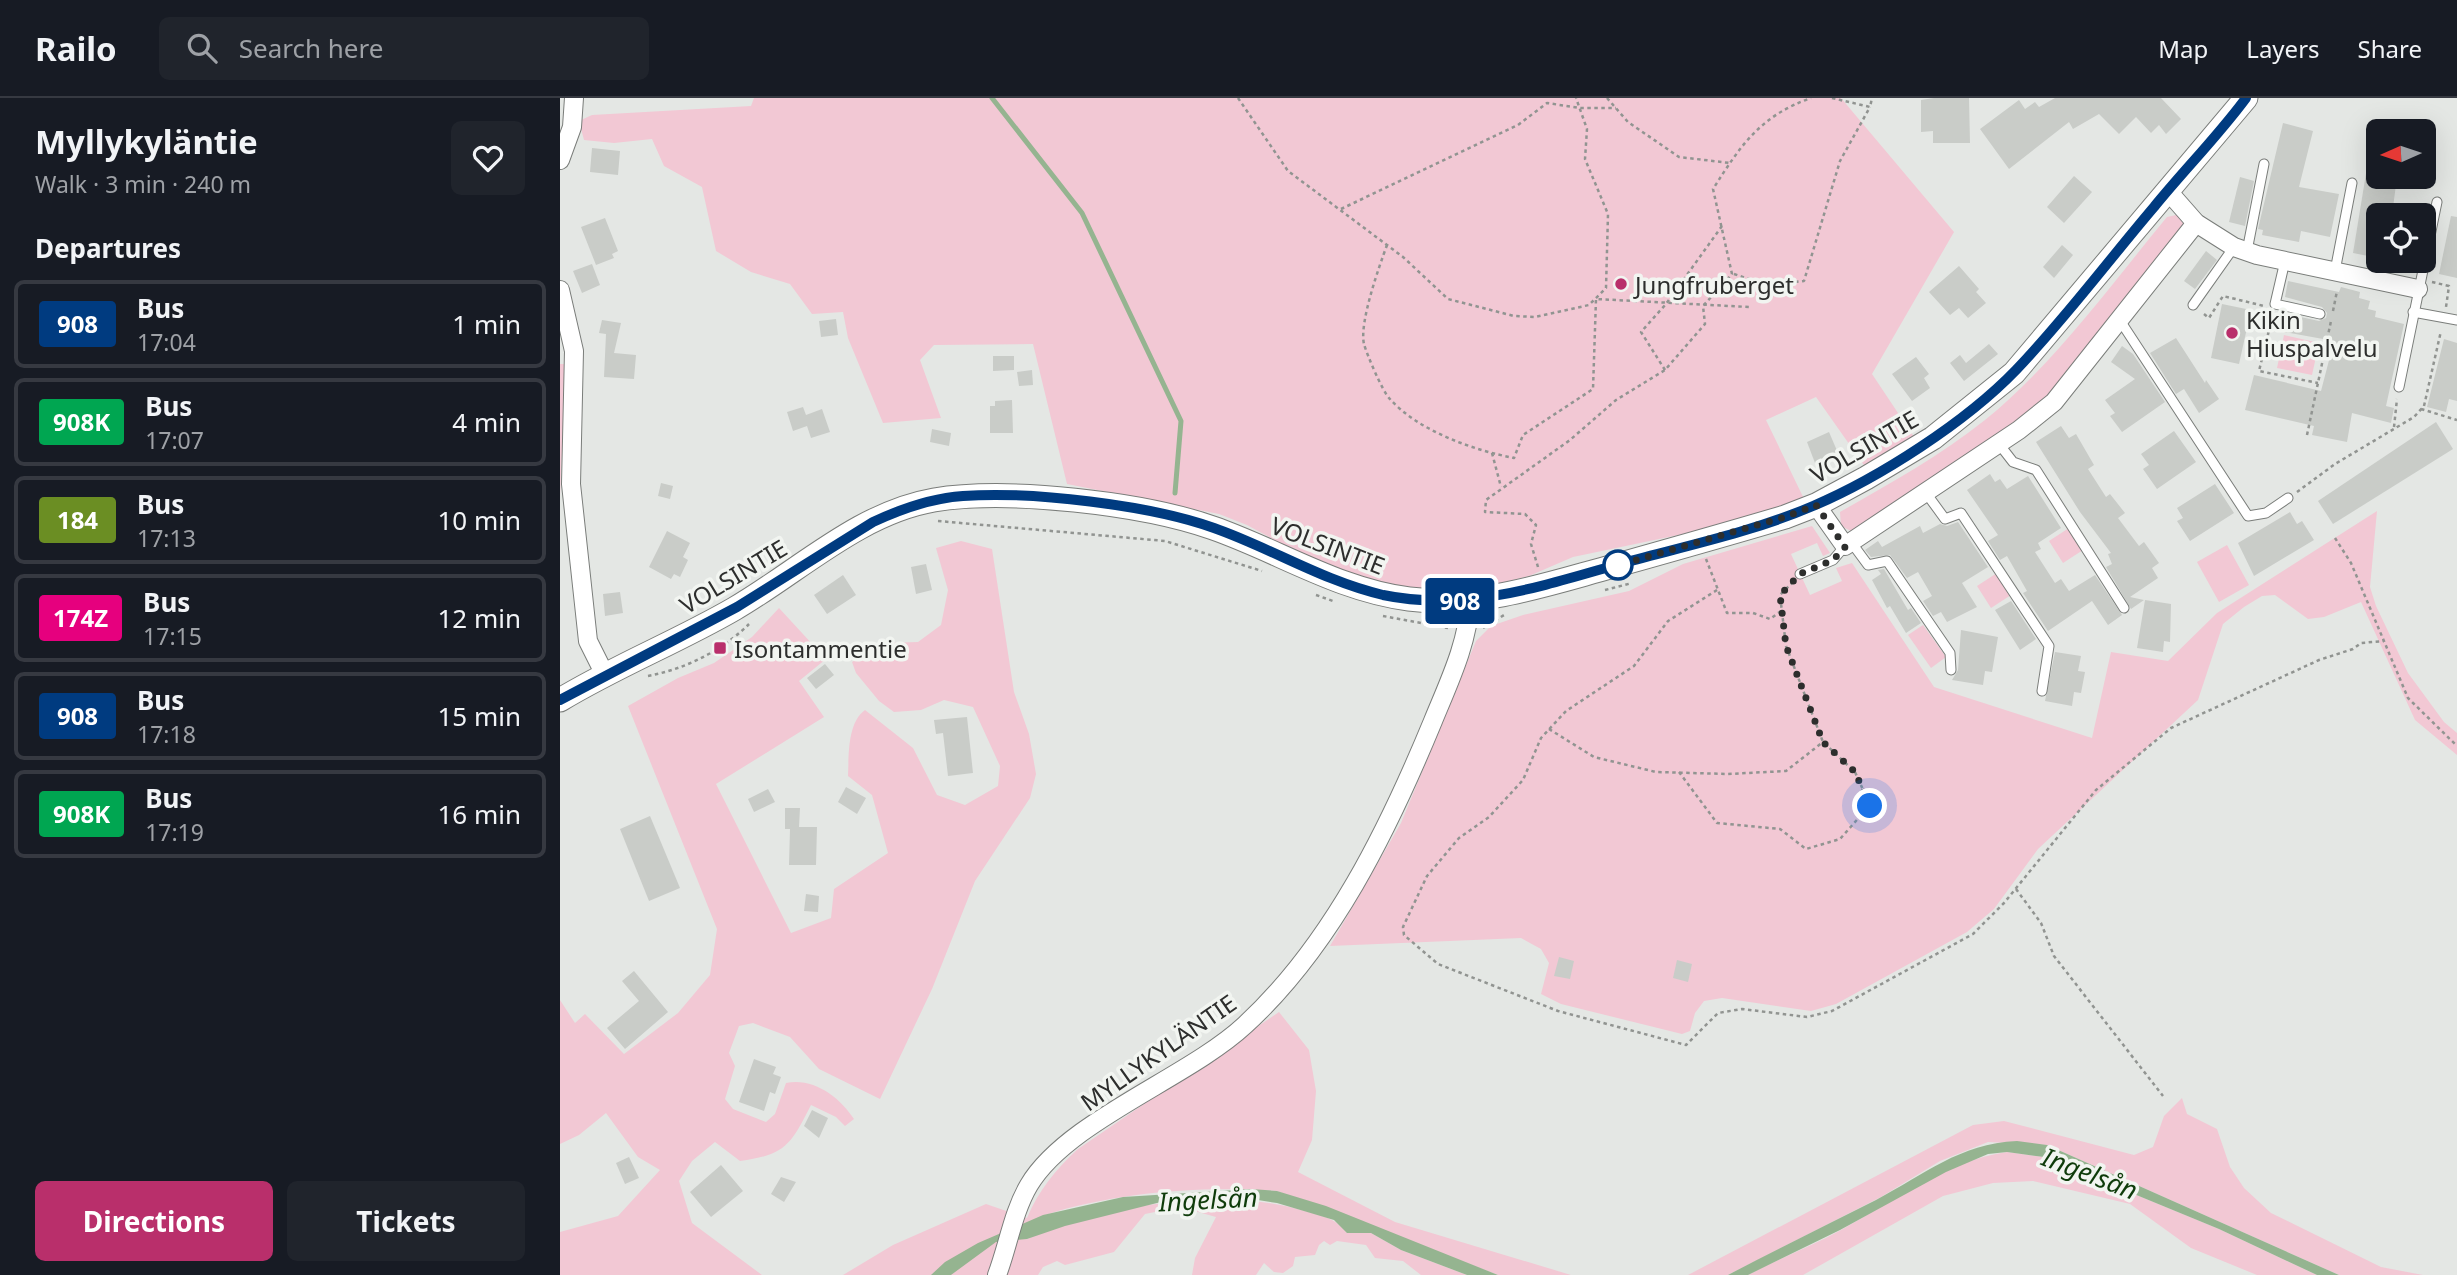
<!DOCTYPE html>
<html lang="en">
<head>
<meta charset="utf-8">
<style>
	body { margin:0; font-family:"Noto Sans",sans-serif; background:#20242c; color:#f1f3f6; height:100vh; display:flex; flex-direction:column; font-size:26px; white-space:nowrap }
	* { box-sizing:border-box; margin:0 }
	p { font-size:23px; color:#9ea1a6 }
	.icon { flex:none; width:38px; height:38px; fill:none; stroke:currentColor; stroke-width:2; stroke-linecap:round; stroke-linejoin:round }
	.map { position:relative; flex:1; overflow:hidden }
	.drawer { display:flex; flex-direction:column; background:#171b24; width:560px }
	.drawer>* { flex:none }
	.badge { padding:0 14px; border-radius:5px; font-size:24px; line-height:46px }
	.needle { width:46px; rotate:267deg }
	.buttons { position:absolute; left:1806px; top:21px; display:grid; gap:14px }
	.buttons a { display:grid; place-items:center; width:70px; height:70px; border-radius:10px; background:#171b24; box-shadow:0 7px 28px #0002; font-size:35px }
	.you { position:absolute; width:35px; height:35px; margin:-18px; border:5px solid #fff; border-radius:50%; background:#1a73e8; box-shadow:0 0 0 10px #1a73e833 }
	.map>.badge { position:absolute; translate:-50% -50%; box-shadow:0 0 0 4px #fff }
	h2 { padding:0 35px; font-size:26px; line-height:63px }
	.round { display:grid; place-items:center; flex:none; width:74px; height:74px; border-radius:10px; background:#20242c }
	.headline { display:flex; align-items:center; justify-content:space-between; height:119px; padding:0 35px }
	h1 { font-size:33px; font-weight:700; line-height:52px }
	.button { display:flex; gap:14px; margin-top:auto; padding:14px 35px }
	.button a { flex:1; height:80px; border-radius:10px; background:#b92f6b; color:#fff; font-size:28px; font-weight:700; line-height:80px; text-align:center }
	.button a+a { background:#20242c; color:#f1f3f6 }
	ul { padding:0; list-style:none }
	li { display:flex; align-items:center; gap:21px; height:88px; margin:0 14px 10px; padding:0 21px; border:4px solid #363941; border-radius:10px }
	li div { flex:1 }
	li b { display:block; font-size:26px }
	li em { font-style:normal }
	li .badge { min-width:77px; font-weight:700; text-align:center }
	header { display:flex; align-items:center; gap:42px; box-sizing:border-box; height:98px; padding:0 35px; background:#171b24; border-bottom:2px solid #363941 }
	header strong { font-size:33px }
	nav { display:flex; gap:38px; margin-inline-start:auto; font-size:24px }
	.search { width:490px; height:63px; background:#20242c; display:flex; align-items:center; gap:18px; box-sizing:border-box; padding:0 24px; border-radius:10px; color:#9ea1a6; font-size:26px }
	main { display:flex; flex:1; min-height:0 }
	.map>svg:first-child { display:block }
</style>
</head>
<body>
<header>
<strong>Railo</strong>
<div class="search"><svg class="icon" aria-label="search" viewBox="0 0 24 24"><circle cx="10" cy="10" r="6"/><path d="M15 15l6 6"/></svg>Search here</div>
<nav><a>Map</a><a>Layers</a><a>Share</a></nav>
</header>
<main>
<section class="drawer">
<div class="headline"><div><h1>Myllykyläntie</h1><p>Walk · 3 min · 240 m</p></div><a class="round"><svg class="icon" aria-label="heart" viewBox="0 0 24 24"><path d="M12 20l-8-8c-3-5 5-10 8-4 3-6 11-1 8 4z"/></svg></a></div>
<h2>Departures</h2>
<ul>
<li><span class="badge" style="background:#003b80;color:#fff">908</span><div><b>Bus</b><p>17:04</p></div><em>1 min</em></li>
<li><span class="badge" style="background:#00a651;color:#fff">908K</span><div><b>Bus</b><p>17:07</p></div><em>4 min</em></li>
<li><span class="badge" style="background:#6b8e23;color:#fff">184</span><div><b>Bus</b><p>17:13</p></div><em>10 min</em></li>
<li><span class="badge" style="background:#e6007e;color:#fff">174Z</span><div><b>Bus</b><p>17:15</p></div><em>12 min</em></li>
<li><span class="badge" style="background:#003b80;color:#fff">908</span><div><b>Bus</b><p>17:18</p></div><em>15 min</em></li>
<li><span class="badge" style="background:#00a651;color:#fff">908K</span><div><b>Bus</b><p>17:19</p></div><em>16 min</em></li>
</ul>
<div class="button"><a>Directions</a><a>Tickets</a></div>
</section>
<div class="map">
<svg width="1897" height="1177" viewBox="0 0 1897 1177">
	<rect width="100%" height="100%" fill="#e4e7e4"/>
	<g fill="#f2c8d4">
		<path d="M194 0H1281L1394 134 1312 276 1354 339 1306 370 1256 299 1206 322 1245 403 1147 431 1013 459 969 478 912 492 859 494 816 486 761 467 687 427 659 416 507 386 473 246 374 247 360 262 381 320 323 325 288 240 283 214 252 216 230 186 191 174 156 153 142 89 104 68 92 41 54 45 24 42 19 23 32 17 191 8Z"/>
		<path d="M1616 117 1622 120 1624 131 1475 315 1297 432 1291 433 1281 428 1280 414C1329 386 1380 358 1425 322 1495 265 1550 188 1607 119Z"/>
		<path d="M1724 237 1759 245 1752 277 1717 270Z"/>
		<path d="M0 266H6L0 399Z"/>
		<path d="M1817 413 1810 489 1816 508 1848 575 1884 624 1897 635V657L1855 622 1801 504 1764 519 1748 521 1715 497 1702 498 1684 509 1663 526 1638 602 1478 751 1434 811 1407 834 1276 906 1251 913 1162 900 1144 903 1135 915 1130 933 1122 936 1001 906 981 896 989 865 981 851 961 840 770 848 841 725 916 543 931 528 963 517 1069 493 1123 466 1252 428 1270 455 1263 458 1257 445 1231 456 1250 497 1282 483 1276 470 1292 465 1374 589 1532 640 1551 554 1608 563 1657 515Z"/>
		<path d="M1509 430 1523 452 1503 465 1489 443Z"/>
		<path d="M401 443 432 451 454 594 469 636 476 676 470 700 415 783 372 891 320 1001 259 971 230 939 193 925 179 928 169 955 175 968 165 1001 173 1011 206 1024 215 1016 226 985C253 979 280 999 294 1021L285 1028 276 1019 251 1007C231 1046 226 1057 180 1063L155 1044 132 1063 119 1083 132 1125 202 1177H0V1134L58 1118 100 1072 78 1059 46 1015 19 1037 0 1046V902L15 925 25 916 64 956 118 915 150 877 157 831 68 608 118 580 154 565 192 539 219 510 266 561 239 583 264 619 156 686 231 835 271 820 274 791 328 755 312 697 288 678C289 658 287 625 305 612L353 650 377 697 405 707 438 688 440 668 413 609 384 602 361 612 334 614 319 603 296 575 292 564 325 545 358 544 381 527 388 492 376 450Z"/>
		<path d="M1667 447 1689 487 1659 504 1637 464Z"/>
		<path d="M1437 475 1451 497 1431 510 1417 488Z"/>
		<path d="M1363 527 1386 559 1371 570 1348 537Z"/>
		<path d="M719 914 749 952 756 993 752 1042 738 1074 835 1124 1011 1177H938L717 1093C641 1088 558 1094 485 1117 477 1119 470 1126 461 1128L467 1141C547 1107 662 1088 745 1113 762 1118 776 1120 787 1135H811L841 1152 907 1177H861L843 1163 815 1160 806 1147 777 1143 770 1147 764 1143 759 1147 755 1157 735 1159 733 1168 723 1175 714 1174 704 1165 696 1177H632L635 1160 656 1119 620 1109 585 1116 554 1154 505 1167 497 1163 483 1169 478 1177H283L333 1147 426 1106 467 1120C479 1092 495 1072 518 1051Z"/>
		<path d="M1622 1000 1627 1016 1657 1031 1670 1069 1684 1090 1711 1115 1821 1169 1863 1177H1779L1487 1047 1428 1044 1380 1063 1321 1099 1168 1177H1128L1413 1027 1444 1023 1574 1057 1593 1049 1604 1018Z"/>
		<path d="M1447 1054 1484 1059 1659 1131 1757 1177H1697L1631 1150 1570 1106 1473 1083 1433 1085 1383 1098 1243 1177H1188C1218 1161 1250 1149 1281 1132 1332 1104 1388 1062 1447 1054Z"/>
	</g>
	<g fill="#95b490">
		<path d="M1457 1043 1487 1047 1505 1055 1779 1177H1757L1659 1131 1484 1059 1447 1054 1428 1056 1386 1074 1280 1132 1188 1177H1168C1217 1151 1267 1127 1316 1102 1365 1076 1399 1046 1457 1043Z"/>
		<path d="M691 1091 717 1093 766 1108 938 1177H907L841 1152 811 1135H787L774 1122 717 1105 698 1102 601 1104 505 1128 467 1141 436 1144 391 1177H371L385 1164 418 1145 483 1117 563 1099Z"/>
	</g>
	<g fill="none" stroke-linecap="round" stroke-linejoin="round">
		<path stroke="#95b490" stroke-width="5" d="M432 0 522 115 621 323 615 395"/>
	</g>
	<g fill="#c9ccc8">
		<path d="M1374 0H1409L1410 45H1373V33L1361 34V2Z"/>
		<path d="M1495 0H1601L1621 21 1606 36 1599 27 1591 35 1576 19 1559 36 1539 16 1513 31 1509 24 1449 71 1420 31 1459 2 1465 11 1475 4 1479 9Z"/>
		<path d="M1723 25 1753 33 1739 89 1779 96 1770 139 1741 133 1739 144 1702 137 1703 132 1698 131Z"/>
		<path d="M1811 45 1818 46V79H1837L1832 117H1818V160L1793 155Z"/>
		<path d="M32 50 60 53 58 77 30 74Z"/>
		<path d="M1514 78 1532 94 1504 125 1487 109Z"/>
		<path d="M1680 79 1694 83 1685 128 1669 124Z"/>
		<path d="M1891 118 1897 119V180L1879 176Z"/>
		<path d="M45 120 58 153 52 156 54 160 36 167 21 129Z"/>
		<path d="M1502 147 1513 157 1494 180 1483 169Z"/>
		<path d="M1646 153 1657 162 1635 191 1624 183Z"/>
		<path d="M32 166 40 187 22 195 13 173Z"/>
		<path d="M1399 168 1419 191 1416 194 1426 205 1408 220 1399 210 1390 217 1369 194Z"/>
		<path d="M1728 183 1779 194 1781 189 1800 194 1799 200 1810 203 1808 211 1816 213 1815 219 1844 226 1826 308 1834 310 1831 325 1792 315 1787 344 1752 337 1754 328 1685 312 1694 277 1761 293 1774 243 1724 234 1727 216 1759 223 1766 220 1767 215 1762 209 1725 199Z"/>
		<path d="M1662 206 1691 212 1679 266 1651 260Z"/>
		<path d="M276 221 278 237 261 239 259 223Z"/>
		<path d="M42 222 61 225 54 255 76 257 74 281 44 279 46 236 39 235Z"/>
		<path d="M1616 240 1645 285 1646 282 1659 301 1639 315 1624 291 1616 296 1590 255Z"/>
		<path d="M1884 241 1897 245V303L1889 301 1886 314 1867 309Z"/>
		<path d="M1429 246 1438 256 1404 283 1390 265 1400 257 1406 265Z"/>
		<path d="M1562 248 1573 256 1605 304 1562 334 1550 318 1555 315 1545 302 1575 281 1551 264Z"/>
		<path d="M433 258H454V272L433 273Z"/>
		<path d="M1356 259 1369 276 1364 280 1370 290 1352 303 1332 276Z"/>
		<path d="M472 272 473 287 459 288 457 274Z"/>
		<path d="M452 302 453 335H430V308H435V303Z"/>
		<path d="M243 309 246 317 262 311 270 334 251 340 247 328 233 333 227 314Z"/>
		<path d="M1876 324 1893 351 1773 426 1758 403Z"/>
		<path d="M1501 328 1509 340 1516 336 1534 367 1528 371 1546 399 1550 396 1565 415 1558 420 1579 448 1584 444 1599 465 1592 470 1598 480 1570 499 1584 502 1571 511 1546 469 1552 466 1548 456 1551 455 1520 414 1476 344Z"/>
		<path d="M372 331 391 335 389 348 370 344Z"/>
		<path d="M1614 333 1636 364 1597 391 1583 371 1589 367 1581 356Z"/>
		<path d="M1269 334 1278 355 1255 365 1247 344Z"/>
		<path d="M1430 376 1435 384 1440 381 1447 391 1468 378 1501 430 1478 445 1481 451 1475 454 1495 485 1501 481 1509 493 1535 477 1562 517 1548 527 1532 503 1488 533 1463 495 1467 493 1447 458 1440 462 1428 443 1438 437 1407 392Z"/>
		<path d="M101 385 113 388 110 401 98 398Z"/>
		<path d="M1655 386 1674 415 1630 443 1617 423 1623 420 1617 410Z"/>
		<path d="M1730 414 1737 426 1742 423 1754 442 1694 478 1678 445Z"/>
		<path d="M1398 424 1428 469 1402 485 1417 509 1387 524 1381 514 1373 518 1363 503 1372 498 1358 474 1347 480 1330 457 1311 459 1305 452 1318 443 1322 449 1360 428 1363 435 1380 426 1387 428Z"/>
		<path d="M107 433 130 445 123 459 128 462 120 479 114 476 111 481 89 469Z"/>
		<path d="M366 466 372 492 356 496 351 469Z"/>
		<path d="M1324 471 1348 512 1351 510 1361 525 1346 535 1330 508 1327 510 1312 482 1321 476 1318 472Z"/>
		<path d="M283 477 296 497 267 516 254 497Z"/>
		<path d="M60 494 63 515 45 518 43 496Z"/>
		<path d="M1585 502 1611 506 1610 544 1604 543 1603 554 1577 550Z"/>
		<path d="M1451 503 1476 541 1460 552 1435 512Z"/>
		<path d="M1401 532 1438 539 1432 574 1425 573 1423 587 1392 582 1398 572Z"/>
		<path d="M1495 554 1521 558 1518 573 1525 574 1521 595 1514 594 1512 608 1485 603Z"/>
		<path d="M265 566 274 577 256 591 247 580Z"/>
		<path d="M407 619 413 675 388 678 383 635 376 636 374 622Z"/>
		<path d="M286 689 306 700 297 716 278 704Z"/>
		<path d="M208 691 215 704 194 714 188 701Z"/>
		<path d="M225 710H240L239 729H257L256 767H229L230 731H225Z"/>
		<path d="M90 718 120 790 89 803 60 731Z"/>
		<path d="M246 796 259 798 258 814 244 813Z"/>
		<path d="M999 859 1014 863 1010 881 994 878Z"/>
		<path d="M1117 862 1132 866 1128 884 1113 880Z"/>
		<path d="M74 873 108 914 65 951 47 930 79 903 62 883Z"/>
		<path d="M194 961 216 969 213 976 221 979 215 996 210 994 204 1013 179 1004Z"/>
		<path d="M252 1012 268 1020 259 1040 244 1028Z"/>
		<path d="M69 1059 79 1080 65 1086 56 1065Z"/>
		<path d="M161 1067 183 1093 151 1119 130 1094Z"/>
		<path d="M221 1079 236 1084 224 1104 211 1096Z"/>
	</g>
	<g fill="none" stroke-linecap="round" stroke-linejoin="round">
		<defs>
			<g id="service">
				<path d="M1687 153 1704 66"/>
				<path d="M1725 163 1715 206 1760 216"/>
				<path d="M1775 173 1792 85"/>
				<path d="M1633 207 1674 149"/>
				<path d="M1853 214 1897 222"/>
				<path d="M1559 221 1688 418 1706 415 1728 400"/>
				<path d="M1839 289 1877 104"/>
				<path d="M1439 346 1453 364 1476 372 1564 510"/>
				<path d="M1366 395 1385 421 1401 415 1489 548 1482 593"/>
				<path d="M1291 444 1308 467 1327 463 1390 555 1391 572"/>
				<path d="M1240 476 1273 462 1285 448"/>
			</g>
			<g id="minor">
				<path d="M0 62 12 29 14 0"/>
				<path d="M1607 92 1636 125 1674 149 1697 157 1858 191"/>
				<path d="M0 192 14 253 11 386 28 543 45 577"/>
				<path d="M1256 407 1285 448 1459 332 1494 304 1636 125"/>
				<path d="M437 1177C448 1148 453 1114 469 1087 507 1023 628 980 685 927 772 847 828 732 873 623 889 584 908 545 910 503"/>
			</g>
			<path id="tertiary" d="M0 602C56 568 117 544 174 511 238 474 299 415 374 402 448 390 582 405 653 430 719 453 778 492 849 501 920 510 987 486 1054 468 1111 452 1168 436 1225 419L1256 407 1306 380 1373 340 1454 275 1686 0"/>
		</defs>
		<use href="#service" stroke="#7a7d7a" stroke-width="11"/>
		<use href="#minor" stroke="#7a7d7a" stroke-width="20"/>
		<use href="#tertiary" stroke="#7a7d7a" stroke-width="25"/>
		<g stroke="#919491" stroke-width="2.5" stroke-dasharray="3.5 3.5" stroke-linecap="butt">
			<path d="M678 0 728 73 843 159 888 201 954 218 975 219 1029 207 1046 190 1048 116 1025 61 1027 31 1016 0"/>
			<path d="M1047 0 1068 24 1119 59 1170 65"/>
			<path d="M1272 0 1310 9 1312 0"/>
			<path d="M781 111 958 27 987 5 1020 10H1056"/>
			<path d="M827 147C819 169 799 225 804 246 807 257 822 292 829 300 858 333 913 352 954 360L963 337 1033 291 1036 201 1189 209"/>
			<path d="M1174 176 1207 187 1244 183 1280 63 1310 9"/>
			<path d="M1872 184 1889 188 1886 209"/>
			<path d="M1773 213 1777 193"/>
			<path d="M1644 216 1649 220 1663 198 1704 208"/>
			<path d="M1712 220 1699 273 1758 285"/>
			<path d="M1105 272 1081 234 1106 206 1162 128"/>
			<path d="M1861 311 1897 322"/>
			<path d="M1834 329 1837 301"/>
			<path d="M1747 337 1771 223"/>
			<path d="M932 355 941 389"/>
			<path d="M1737 394 1775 366 1854 319 1864 308 1881 233"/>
			<path d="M378 423 605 443 702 473"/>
			<path d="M1775 440 1791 465 1848 600 1897 648"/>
			<path d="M1146 461 1167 515H1193L1210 521 1221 513"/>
			<path d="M978 469 971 446 976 427 965 416 925 414 926 402 1010 342 1056 302 1105 272 1145 226 1143 208 1172 176 1153 91C1181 47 1200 18 1251 0"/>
			<path d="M1045 492 1072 485"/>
			<path d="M1157 492 1108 523 1074 568 1006 613 981 640 963 682 929 719 899 740 867 778 843 829 844 837 878 866 998 913 1126 947 1158 915 1182 911 1247 919 1272 913 1413 836 1444 805 1536 692 1611 630 1759 562 1793 551 1801 545 1824 543"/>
			<path d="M756 497 773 503"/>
			<path d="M823 518 888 530"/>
			<path d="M923 530 944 517"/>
			<path d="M88 578C125 571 162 553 189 526"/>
			<path d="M989 631 1034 659 1096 674 1168 676 1226 673 1263 644"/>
			<path d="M1119 674 1157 725 1220 731 1246 751 1280 741 1310 707 1295 674 1263 644 1226 548 1220 497 1233 484"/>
			<path d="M1456 791 1481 825 1494 858 1603 998"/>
		</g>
		<use href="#service" stroke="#fff" stroke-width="9"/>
		<use href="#minor" stroke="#fff" stroke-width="18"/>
		<use href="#tertiary" stroke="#fff" stroke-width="23"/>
	</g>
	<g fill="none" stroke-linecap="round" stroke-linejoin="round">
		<defs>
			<path id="line" d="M0 602 177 509 313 424C341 411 371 400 403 398 471 393 590 407 654 430 711 450 763 483 823 497 904 514 979 489 1056 467 1121 449 1190 435 1253 408 1319 380 1406 324 1456 272 1505 221 1548 163 1594 109 1624 72 1658 38 1686 0"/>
		</defs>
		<use href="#line" stroke="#fff" stroke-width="16"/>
		<use href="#line" stroke="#003b80" stroke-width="10"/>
		<path stroke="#2d2e2d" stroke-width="7" stroke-dasharray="0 12.6" d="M1058 467 1055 468 1225 419 1256 407 1285 449 1273 462 1240 476 1220 497 1226 548 1263 644 1295 674 1310 708"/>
	</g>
	<g fill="#b92f6b" stroke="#f2f5f1" stroke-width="2.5">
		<circle cx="1061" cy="186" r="7"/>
		<circle cx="1672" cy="235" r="7"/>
		<rect x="153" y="543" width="14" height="14" rx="3.5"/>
	</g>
	<circle fill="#fff" stroke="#003b80" stroke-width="3.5" cx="1058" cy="467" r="14"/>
	<g text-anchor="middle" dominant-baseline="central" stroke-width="7" stroke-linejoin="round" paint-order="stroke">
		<g font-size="24" fill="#2d2e2d" stroke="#f2f5f1" text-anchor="start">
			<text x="1075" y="186">Jungfruberget</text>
			<text x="1686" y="221">Kikin<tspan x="1686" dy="28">Hiuspalvelu</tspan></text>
			<text x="174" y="550">Isontammentie</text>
		</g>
		<g font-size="24" fill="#2d2e2d" stroke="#f2f5f1">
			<text transform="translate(1304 348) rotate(-30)">VOLSINTIE</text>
			<text transform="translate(768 447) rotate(21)">VOLSINTIE</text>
			<text transform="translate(173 478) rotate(-31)">VOLSINTIE</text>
			<text transform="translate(598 954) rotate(-35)">MYLLYKYLÄNTIE</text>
		</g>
		<g font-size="26" font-style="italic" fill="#0f3c0b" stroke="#f2f5f1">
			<text transform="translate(1530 1075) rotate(21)">Ingelsån</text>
			<text transform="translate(648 1101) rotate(-3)">Ingelsån</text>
		</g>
	</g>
</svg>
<div class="buttons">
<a><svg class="needle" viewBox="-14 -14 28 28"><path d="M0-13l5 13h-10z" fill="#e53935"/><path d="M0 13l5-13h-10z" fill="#9ea1a6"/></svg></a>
<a><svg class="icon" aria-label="locate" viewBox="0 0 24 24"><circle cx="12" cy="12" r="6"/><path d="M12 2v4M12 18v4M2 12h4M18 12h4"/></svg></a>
</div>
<div class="you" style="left:1310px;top:708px"></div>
<b class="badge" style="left:900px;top:503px;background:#003b80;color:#fff">908</b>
</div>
</main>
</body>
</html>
